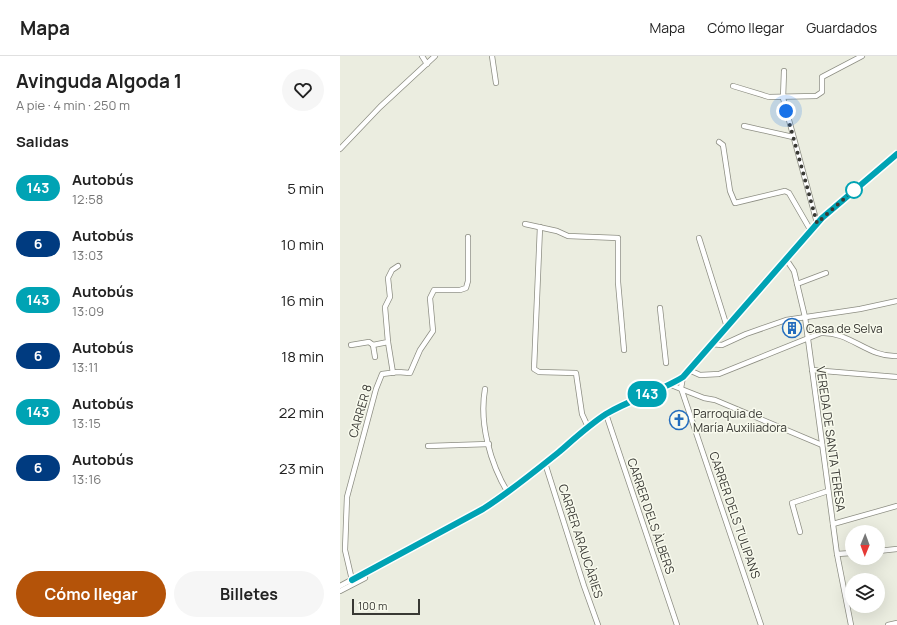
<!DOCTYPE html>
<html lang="es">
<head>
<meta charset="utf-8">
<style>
	body { margin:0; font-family:Manrope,sans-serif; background:#f6f6f6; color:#222; height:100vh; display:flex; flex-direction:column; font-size:15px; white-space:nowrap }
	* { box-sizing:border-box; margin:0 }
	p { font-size:13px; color:#767676 }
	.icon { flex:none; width:22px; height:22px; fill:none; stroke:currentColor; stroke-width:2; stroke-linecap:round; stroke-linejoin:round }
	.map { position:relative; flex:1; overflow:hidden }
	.sheet { display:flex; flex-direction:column; background:#fff; width:340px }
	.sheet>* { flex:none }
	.badge { padding:0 8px; border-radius:13px; font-size:14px; line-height:26px }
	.needle { width:26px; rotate:181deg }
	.controls { position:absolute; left:505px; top:469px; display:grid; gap:8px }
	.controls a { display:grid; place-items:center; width:40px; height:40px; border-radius:50%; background:#fff; box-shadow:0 4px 16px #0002; font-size:20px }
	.scale { position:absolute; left:12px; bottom:10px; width:68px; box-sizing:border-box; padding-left:4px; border:2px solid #393934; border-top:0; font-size:11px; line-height:14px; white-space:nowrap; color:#393934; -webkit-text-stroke:3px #f8faed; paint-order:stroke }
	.you { position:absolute; width:20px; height:20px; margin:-10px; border:3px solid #fff; border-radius:50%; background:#1a73e8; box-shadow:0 0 0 6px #1a73e833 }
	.map>.badge { position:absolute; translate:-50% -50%; box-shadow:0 0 0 2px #fff }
	h2 { padding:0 16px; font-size:15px; line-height:36px }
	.round { display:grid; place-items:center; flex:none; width:42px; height:42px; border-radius:21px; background:#f6f6f6 }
	.headline { display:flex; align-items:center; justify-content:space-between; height:68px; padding:0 16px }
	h1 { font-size:19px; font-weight:700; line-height:30px }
	.button { display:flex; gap:8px; margin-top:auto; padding:8px 16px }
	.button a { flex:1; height:46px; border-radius:24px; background:#b45309; color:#fff; font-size:16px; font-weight:700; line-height:46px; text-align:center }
	.button a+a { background:#f6f6f6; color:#222 }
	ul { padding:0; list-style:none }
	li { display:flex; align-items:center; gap:12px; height:56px; padding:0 16px }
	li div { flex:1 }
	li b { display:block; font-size:15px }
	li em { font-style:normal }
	li .badge { min-width:44px; font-weight:700; text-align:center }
	header { display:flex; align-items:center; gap:24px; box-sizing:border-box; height:56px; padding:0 20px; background:#fff; border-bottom:1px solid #e0e0e0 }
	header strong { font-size:19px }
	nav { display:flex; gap:22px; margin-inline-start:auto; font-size:14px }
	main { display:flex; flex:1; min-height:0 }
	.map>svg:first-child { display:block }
</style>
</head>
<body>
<header>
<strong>Mapa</strong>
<nav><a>Mapa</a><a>Cómo llegar</a><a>Guardados</a></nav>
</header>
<main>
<section class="sheet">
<div class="headline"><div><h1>Avinguda Algoda 1</h1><p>A pie · 4 min · 250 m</p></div><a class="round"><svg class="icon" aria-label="heart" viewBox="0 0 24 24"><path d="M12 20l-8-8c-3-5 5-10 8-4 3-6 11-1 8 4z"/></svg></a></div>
<h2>Salidas</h2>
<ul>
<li><span class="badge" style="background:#00a3b4;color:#fff">143</span><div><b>Autobús</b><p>12:58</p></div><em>5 min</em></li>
<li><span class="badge" style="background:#003b80;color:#fff">6</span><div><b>Autobús</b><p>13:03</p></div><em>10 min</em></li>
<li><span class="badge" style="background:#00a3b4;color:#fff">143</span><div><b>Autobús</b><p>13:09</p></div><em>16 min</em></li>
<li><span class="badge" style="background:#003b80;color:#fff">6</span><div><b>Autobús</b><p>13:11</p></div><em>18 min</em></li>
<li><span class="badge" style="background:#00a3b4;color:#fff">143</span><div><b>Autobús</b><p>13:15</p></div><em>22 min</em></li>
<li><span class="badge" style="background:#003b80;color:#fff">6</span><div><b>Autobús</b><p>13:16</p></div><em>23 min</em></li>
</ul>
<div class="button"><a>Cómo llegar</a><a>Billetes</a></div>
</section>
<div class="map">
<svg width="557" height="569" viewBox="0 0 557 569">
	<rect width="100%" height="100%" fill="#ebede0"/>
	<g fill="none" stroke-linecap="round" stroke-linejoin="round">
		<defs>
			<g id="minor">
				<path d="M82 0 87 8"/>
				<path d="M152 0 156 27"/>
				<path d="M444 15 443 42 477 167"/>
				<path d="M393 30 429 41 476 40 482 36V21L522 0"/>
				<path d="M404 70 453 81"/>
				<path d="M379 86 383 89 390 135 395 147 445 135 449 137 471 175"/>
				<path d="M0 93 40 51 95 0"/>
				<path d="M185 168 217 175 228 180 278 182V226L284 294"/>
				<path d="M200 171 194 313 199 316 236 317 242 358 248 371"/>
				<path d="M359 182 387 271"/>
				<path d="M446 203 454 215 465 261 497 498 511 569"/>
				<path d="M457 228 486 217"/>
				<path d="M320 252 326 307"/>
				<path d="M48 286 53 317"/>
				<path d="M371 288 382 289 406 278 446 264 520 253 557 245"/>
				<path d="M11 289 29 286 33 289 48 286 45 251 50 241 48 222 52 214 58 210"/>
				<path d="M33 289 35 301"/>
				<path d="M349 314 360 319 379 318 481 277C509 275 529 302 557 300"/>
				<path d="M472 314 557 321"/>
				<path d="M343 321 341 332 421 569"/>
				<path d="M331 329 364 342 375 344 482 389"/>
				<path d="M145 333C139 367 150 407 168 437"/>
				<path d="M266 358 337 569"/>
				<path d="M88 390 149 388"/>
				<path d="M205 407 244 530 258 569"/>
				<path d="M493 468 557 450"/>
				<path d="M460 476 452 447 488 435"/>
				<path d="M538 495 557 493"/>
				<path d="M497 498 512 497"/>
				<path d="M12 524 5 494 7 441 36 333 42 318 58 316 70 317 80 294 93 275 90 242 94 234H120L126 232 128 225V181"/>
				<path d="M0 530 143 453C171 436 197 416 221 394 236 381 250 368 266 358 291 343 319 336 343 321L481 162 557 97"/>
				<path d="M0 535 25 522"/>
				<path d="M548 569 557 567"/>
			</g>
		</defs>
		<use href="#minor" stroke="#8d8e83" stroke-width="6"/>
		<use href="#minor" stroke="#fff" stroke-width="4.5"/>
	</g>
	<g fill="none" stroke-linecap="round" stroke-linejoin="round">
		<defs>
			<path id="line" d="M12 524 143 453C170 436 194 416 219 396 234 383 249 369 266 358 291 343 319 336 343 321L482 162 557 98"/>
		</defs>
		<use href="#line" stroke="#fff" stroke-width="9"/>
		<use href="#line" stroke="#00a3b4" stroke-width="6"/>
		<path stroke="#393934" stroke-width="4" stroke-dasharray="0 7.2" d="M446 55 477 167 514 134"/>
	</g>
	<defs>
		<symbol id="building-ring" viewBox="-11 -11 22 22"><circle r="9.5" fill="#f8faed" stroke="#246dbd" stroke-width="1.5"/><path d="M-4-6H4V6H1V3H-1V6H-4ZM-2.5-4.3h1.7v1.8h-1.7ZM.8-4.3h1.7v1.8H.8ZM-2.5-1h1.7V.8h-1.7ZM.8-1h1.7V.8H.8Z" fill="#246dbd"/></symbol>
		<symbol id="church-ring" viewBox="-11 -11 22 22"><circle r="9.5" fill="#f8faed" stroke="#246dbd" stroke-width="1.5"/><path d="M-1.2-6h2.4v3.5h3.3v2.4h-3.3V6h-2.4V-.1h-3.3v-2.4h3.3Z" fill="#246dbd"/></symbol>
	</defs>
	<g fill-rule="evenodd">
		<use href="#building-ring" x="441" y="261" width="22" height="22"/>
		<use href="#church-ring" x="328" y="353" width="22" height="22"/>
	</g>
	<circle fill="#fff" stroke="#00a3b4" stroke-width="2" cx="514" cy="134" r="8"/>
	<g text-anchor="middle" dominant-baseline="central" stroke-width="3" stroke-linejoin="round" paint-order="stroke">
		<g font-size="12" fill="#393934" stroke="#f8faed" text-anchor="start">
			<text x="466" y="272">Casa de Selva</text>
			<text x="353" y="357">Parroquia de<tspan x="353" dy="14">María Auxiliadora</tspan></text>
		</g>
		<g font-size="12" fill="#393934" stroke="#f8faed">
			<text transform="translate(20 355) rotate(-74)">CARRER 8</text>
			<text transform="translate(491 383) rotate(82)">VEREDA DE SANTA TERESA</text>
			<text transform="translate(395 459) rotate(71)">CARRER DELS TULIPANS</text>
			<text transform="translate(311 460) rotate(71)">CARRER DELS ÀLBERS</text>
			<text transform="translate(241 485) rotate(72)">CARRER ARAUCÀRIES</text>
		</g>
	</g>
</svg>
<div class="controls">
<a><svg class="needle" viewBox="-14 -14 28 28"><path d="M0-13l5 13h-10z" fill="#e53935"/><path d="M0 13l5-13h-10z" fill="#767676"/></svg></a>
<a><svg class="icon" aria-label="layers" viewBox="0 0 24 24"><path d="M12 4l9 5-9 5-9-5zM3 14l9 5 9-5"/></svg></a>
</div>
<div class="scale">100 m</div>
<div class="you" style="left:446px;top:55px"></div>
<b class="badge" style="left:307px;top:338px;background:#00a3b4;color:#fff">143</b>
</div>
</main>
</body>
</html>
